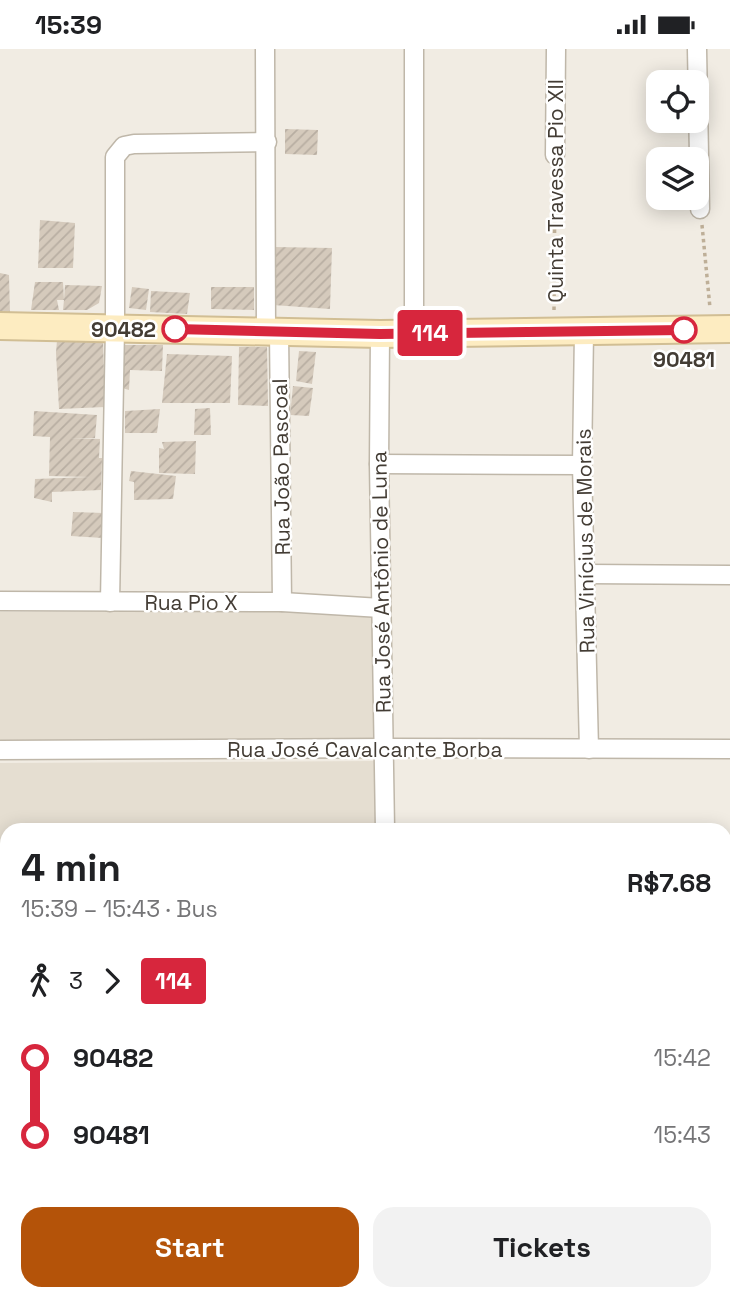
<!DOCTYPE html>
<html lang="en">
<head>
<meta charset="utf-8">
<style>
	body { margin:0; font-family:"Space Grotesk",sans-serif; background:#f2f2f2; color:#202124; height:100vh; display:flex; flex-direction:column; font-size:26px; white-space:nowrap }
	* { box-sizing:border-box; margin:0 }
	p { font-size:23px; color:#757577 }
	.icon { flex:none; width:38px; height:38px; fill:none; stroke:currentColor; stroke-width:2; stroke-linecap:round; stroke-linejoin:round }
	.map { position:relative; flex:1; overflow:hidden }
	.side { position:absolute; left:0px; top:774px; width:732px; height:478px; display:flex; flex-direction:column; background:#fff; border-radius:21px 21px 0 0; box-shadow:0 4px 18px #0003 }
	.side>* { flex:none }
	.badge { padding:0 14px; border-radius:5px; font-size:24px; line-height:46px }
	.buttons { position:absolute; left:646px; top:21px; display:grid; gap:14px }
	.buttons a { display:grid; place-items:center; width:63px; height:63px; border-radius:14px; background:#fff; box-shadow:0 4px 18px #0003; font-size:35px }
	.map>.badge { position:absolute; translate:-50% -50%; box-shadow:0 0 0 4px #fff }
	.legs { display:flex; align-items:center; gap:10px; height:77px; padding:0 21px; font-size:23px }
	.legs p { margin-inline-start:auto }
	.summary { display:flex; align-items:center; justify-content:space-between; height:119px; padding:0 21px }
	h1 { font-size:38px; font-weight:700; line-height:52px }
	.cta { display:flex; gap:14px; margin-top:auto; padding:14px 21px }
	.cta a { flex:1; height:80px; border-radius:21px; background:#b45309; color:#fff; font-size:28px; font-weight:700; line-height:80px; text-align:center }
	.cta a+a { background:#f2f2f2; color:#202124 }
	ul { padding:0 21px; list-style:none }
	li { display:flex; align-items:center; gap:24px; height:77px; font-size:26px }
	li i { display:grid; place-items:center; width:10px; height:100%; margin:0 9px; background:currentColor }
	li i::after { content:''; width:18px; height:18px; margin:-9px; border:5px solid; border-radius:50%; background:#fff }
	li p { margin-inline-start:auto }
	li:first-child i { background:linear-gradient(#0000 50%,currentColor 0) }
	li:last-child i { background:linear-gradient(currentColor 50%,#0000 0) }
	.status { display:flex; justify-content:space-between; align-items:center; height:49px; padding:0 35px; background:#fff; direction:ltr }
	.status svg { height:19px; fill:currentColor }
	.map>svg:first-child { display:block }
</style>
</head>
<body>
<div class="status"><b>15:39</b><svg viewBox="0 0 49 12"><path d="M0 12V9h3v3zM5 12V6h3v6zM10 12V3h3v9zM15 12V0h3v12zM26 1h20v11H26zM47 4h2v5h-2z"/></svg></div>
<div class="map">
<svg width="730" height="1251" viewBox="0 0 730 1251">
	<defs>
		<pattern id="building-hatch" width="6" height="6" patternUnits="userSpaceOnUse" patternTransform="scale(1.75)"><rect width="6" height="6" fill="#d5cabc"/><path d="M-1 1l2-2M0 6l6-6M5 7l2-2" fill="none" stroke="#b8aea2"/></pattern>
	</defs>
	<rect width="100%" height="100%" fill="#f1ece3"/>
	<g fill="#e5ded1">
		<path d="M0 563H374V691L0 692Z"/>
		<path d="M376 712V780H7V834H0V714Z"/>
		<rect x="0" y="864" width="7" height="120"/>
		<rect x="0" y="1005" width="7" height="184"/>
	</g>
	<g fill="url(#building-hatch)">
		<path d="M285 80 318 81 317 106 285 105Z"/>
		<path d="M40 171 75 174 73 219H38Z"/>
		<path d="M274 198 332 199 330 260 273 256Z"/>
		<path d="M0 224 9 226 10 265 0 264Z"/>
		<path d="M35 233H63L64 251 65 236 102 237 99 254 87 261H63L64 251H57L59 261H31Z"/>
		<path d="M132 238 149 240 146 261 129 259Z"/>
		<path d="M211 238H254V261L211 260Z"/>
		<path d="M151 242 190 244 187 265 150 263Z"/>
		<path d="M57 291H103L105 358 59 360 56 304Z"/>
		<path d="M121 296H163L162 322 130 321 129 341 122 339Z"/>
		<path d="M239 298H267L268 357 238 356Z"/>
		<path d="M299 302 316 303 312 335 296 332Z"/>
		<path d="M167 305 232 307 230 354H162Z"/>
		<path d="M293 337 313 339 309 367 290 366Z"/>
		<path d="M210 359 211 386H194L195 360Z"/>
		<path d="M160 360 157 384H125V362Z"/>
		<path d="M34 362 97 366 95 389H70L100 390 99 409H102L101 441 52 443V453L34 449 35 430 90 428 49 427 50 388 33 387Z"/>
		<path d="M196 392 195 425 159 424V399L164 400 162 393Z"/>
		<path d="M131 422 176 427 173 450 134 451V433L129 432Z"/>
		<path d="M73 463 104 464 103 489 71 487Z"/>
	</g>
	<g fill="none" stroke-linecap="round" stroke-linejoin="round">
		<defs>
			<g id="street">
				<path d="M265 0 266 283"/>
				<path d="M697 0 700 160"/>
				<path d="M555 106 556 0"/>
				<path d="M279 283 282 553"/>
				<path d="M584 283 582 416 589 700"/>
				<path d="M380 285 379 415 385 780"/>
				<path d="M414 285V0"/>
				<path d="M379 415 582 416"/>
				<path d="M586 525 730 526"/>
				<path d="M0 552 282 553 381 559"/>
				<path d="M110 553 115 278V108L124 97 134 95 267 93"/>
				<path d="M0 701 384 699 730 700"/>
				<path d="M724 833H730"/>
				<path d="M0 842H7"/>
				<path d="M0 998H7"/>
				<path d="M724 1196 730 1197"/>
				<path d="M0 1199H7"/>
				<path d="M684 1244V1251"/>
				<path d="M398 1251 399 1244"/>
			</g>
			<path id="secondary" d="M0 277 380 285 730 280"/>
		</defs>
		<use href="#street" stroke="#bfb7a9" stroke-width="21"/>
		<use href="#secondary" stroke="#d1be94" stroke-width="30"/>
		<g stroke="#beaf98" stroke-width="3.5" stroke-dasharray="3.5 3.5" stroke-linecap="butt">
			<path d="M702 176 710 259"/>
			<path d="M554 261 555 121"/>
		</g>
		<use href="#street" stroke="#fff" stroke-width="18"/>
		<use href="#secondary" stroke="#fdecc1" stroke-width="26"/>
	</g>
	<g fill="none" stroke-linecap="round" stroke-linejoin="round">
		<defs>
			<path id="line-1" d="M175 280 380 285 684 281"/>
		</defs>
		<use href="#line-1" stroke="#fff" stroke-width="16"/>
		<use href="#line-1" stroke="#d7263d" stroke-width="10"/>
	</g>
	<g fill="#fff" stroke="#d7263d" stroke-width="3.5">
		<circle cx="175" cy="280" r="12"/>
		<circle cx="684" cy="281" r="12"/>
	</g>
	<g text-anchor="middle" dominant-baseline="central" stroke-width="5" stroke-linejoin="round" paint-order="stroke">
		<g font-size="21" fill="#433c34" stroke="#fff">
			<text transform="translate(555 142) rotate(-90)">Quinta Travessa Pio XII</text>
			<text transform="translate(281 418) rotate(-91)">Rua João Pascoal</text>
			<text transform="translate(585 492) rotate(-91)">Rua Vinícius de Morais</text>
			<text transform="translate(381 533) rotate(-91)">Rua José Antônio de Luna</text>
			<text x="191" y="553">Rua Pio X</text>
			<text x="365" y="700">Rua José Cavalcante Borba</text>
		</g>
		<g font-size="21" font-weight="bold" fill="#433c34" stroke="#fff" text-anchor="end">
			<text x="156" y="280">90482</text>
			<text x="684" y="310" text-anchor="middle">90481</text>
		</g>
	</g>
</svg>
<div class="buttons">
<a><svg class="icon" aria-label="locate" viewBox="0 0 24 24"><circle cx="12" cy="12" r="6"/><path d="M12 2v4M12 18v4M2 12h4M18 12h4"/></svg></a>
<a><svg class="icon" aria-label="layers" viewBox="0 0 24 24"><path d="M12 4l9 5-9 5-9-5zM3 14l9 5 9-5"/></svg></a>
</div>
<b class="badge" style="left:430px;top:284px;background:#d7263d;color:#fff">114</b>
<section class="side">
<div class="summary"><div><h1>4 min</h1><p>15:39 – 15:43 · Bus</p></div><b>R$7.68</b></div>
<div class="legs"><svg class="icon" aria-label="walk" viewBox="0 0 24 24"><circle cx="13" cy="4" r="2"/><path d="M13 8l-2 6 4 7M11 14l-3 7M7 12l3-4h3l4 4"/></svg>3<svg class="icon" aria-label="forward" viewBox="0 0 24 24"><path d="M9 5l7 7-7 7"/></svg><b class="badge" style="background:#d7263d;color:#fff">114</b></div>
<ul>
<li><i style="color:#d7263d"></i><b>90482</b><p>15:42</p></li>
<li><i style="color:#d7263d"></i><b>90481</b><p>15:43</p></li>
</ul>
<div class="cta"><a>Start</a><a>Tickets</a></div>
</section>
</div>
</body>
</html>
